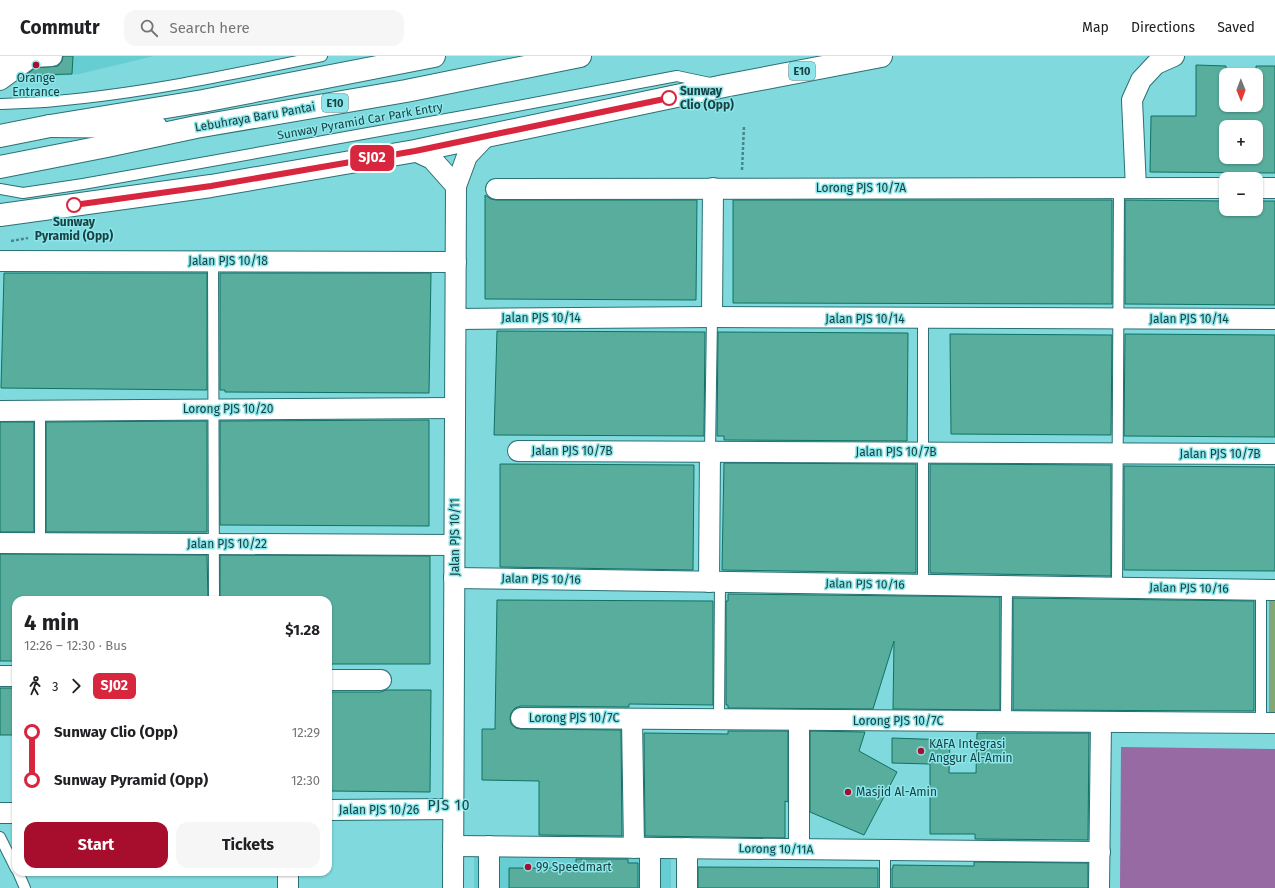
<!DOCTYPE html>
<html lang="en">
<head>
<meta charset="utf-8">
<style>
	body { margin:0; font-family:"Fira Sans",sans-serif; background:#f6f6f6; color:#202124; height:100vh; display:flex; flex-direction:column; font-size:15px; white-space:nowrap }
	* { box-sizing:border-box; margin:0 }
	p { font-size:13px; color:#757577 }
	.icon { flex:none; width:22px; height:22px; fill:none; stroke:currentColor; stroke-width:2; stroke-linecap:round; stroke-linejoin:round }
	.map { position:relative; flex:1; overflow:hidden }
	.sheet { position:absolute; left:12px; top:540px; width:320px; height:280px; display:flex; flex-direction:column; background:#fff; border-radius:12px; box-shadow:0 1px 3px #0004 }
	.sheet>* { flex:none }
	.badge { padding:0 8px; border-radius:6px; font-size:14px; line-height:26px }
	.needle { width:26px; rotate:179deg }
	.fabs { position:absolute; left:1219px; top:12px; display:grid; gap:8px }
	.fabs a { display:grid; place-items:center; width:44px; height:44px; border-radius:8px; background:#fff; box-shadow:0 1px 3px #0004; font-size:20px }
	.map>.badge { position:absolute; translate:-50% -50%; box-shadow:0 0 0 2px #fff }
	.legs { display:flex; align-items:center; gap:6px; height:44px; padding:0 12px; font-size:13px }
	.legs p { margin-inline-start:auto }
	.headline { display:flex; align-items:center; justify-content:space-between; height:68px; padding:0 12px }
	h1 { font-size:22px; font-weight:700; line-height:30px }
	.action { display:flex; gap:8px; margin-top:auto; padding:8px 12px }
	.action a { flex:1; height:46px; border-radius:12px; background:#a70e2d; color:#fff; font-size:16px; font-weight:700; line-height:46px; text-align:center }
	.action a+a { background:#f6f6f6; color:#202124 }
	ul { padding:0 12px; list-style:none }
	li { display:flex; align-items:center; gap:14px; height:48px; font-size:15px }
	li i { display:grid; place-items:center; width:6px; height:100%; margin:0 5px; background:currentColor }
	li i::after { content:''; width:10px; height:10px; margin:-5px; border:3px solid; border-radius:50%; background:#fff }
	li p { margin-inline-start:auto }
	li:first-child i { background:linear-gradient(#0000 50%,currentColor 0) }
	li:last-child i { background:linear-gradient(currentColor 50%,#0000 0) }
	header { display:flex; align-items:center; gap:24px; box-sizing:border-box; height:56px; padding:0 20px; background:#fff; border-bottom:1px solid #e0e0e0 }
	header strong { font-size:19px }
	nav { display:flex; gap:22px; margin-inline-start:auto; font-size:14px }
	.search { width:280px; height:36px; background:#f6f6f6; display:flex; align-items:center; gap:10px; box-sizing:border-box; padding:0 14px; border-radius:12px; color:#757577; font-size:15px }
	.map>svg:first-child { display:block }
</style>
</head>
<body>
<header>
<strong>Commutr</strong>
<div class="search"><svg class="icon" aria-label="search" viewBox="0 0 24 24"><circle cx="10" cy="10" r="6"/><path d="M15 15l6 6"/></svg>Search here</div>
<nav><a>Map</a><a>Directions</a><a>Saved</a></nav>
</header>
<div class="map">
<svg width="1275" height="832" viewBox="0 0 1275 832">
	<rect width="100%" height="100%" fill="#7fd9dd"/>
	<g fill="#66cdd2">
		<path d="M0 0H154L79 18 0 25Z"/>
		<path d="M671 797V832H474V798Z"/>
	</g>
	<rect fill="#82a879" x="1269" y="539" width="6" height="123"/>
	<path fill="#976aa3" d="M1121 691 1275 693V832H1120Z"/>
	<g fill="#58ad9d" stroke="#107264" fill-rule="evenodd">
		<path d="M63 0H73L72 18 26 19 35 12 58 10 62 5Z"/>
		<path d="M1196 9 1226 10V49H1256V10H1275V117L1150 116 1151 60H1196ZM1226 71H1256V101H1226Z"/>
		<path d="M485 139 491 143 496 144H697L696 244 485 243Z"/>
		<path d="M733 144H1112V248L733 247Z"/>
		<path d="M1125 144 1226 145V153H1256V145H1275V249L1125 248Z"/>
		<path d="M4 217H207V334L1 332Z"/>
		<path d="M220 217H431L429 337 225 336V334H220Z"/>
		<path d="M497 275 705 276 704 380 494 379Z"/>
		<path d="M718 276 908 277 907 385 724 384V380H717Z"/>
		<path d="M950 278 1112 279 1111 379 951 378Z"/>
		<path d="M1125 278 1275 279V381L1124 380Z"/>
		<path d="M429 364V470L220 469V365Z"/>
		<path d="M207 365V476H46V366Z"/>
		<rect x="0" y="366" width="34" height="110"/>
		<path d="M724 407 916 408V517L722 514Z"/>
		<path d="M500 408 694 409 693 514 500 511Z"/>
		<path d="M930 408 1111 409V520L930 517Z"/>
		<path d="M1124 410 1275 411V515L1124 514Z"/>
		<path d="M0 498 207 499 208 544H16V605H0Z"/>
		<path d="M220 499 430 500V608H328V544H220Z"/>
		<path d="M728 538 1000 541V654L893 653 894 585 873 653 728 652V649H726V545H728Z"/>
		<path d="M1013 542 1254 545V655L1013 654Z"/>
		<path d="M497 544 713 545V649L629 648V651L521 650 515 652 511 657 510 662 511 668 516 672 521 673 621 674 622 780 539 779V725L482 724V673H495Z"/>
		<rect x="0" y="632" width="16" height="47"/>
		<path d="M386 634H431L430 736 328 735V636H381Z"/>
		<path d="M728 675H788V746L785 745V782L645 780 644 677 728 678Z"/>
		<path d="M810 675 865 676 859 695 897 716 864 779 810 756Z"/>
		<path d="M977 677H1089L1088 784 975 783V778H930V708L892 707V682L950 684 949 717H976Z"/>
		<path d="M576 803H628V807H638V832H509V812H576Z"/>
		<path d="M974 806 1088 807V832H892V812H893V809L974 810Z"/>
		<path d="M698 811 878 812V832H698Z"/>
	</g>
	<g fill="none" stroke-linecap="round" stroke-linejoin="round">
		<defs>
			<g id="lane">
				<path d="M0 48C18 47 37 47 55 45 145 37 234 18 322 0"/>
				<path d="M0 133 23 137 83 128 480 57 677 20 710 27"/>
				<path d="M213 205 214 544"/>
				<path d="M923 263V529"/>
				<path d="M40 354V487"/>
				<path d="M710 395 712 261"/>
				<path d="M1117 531 1119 132"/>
				<path d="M1261 534V667"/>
				<path d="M719 663 720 526"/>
				<path d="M1006 665 1007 530"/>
				<path d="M0 781 16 813"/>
				<path d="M18 816 25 832"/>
				<path d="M885 832V794"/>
			</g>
			<g id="street">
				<path d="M0 3 52 0"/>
				<path d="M0 24 30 2"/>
				<path d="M415 95 432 103 456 130"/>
				<path d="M1136 132 1132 44 1141 24 1156 8 1174 0"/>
				<path d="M1256 132H1275"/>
				<path d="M496 133 1226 132"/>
				<path d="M0 205 456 206"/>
				<path d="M712 261 713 132"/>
				<path d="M456 263 712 261 1275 263"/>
				<path d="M0 355 455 352"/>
				<path d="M518 395 1275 398"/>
				<path d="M0 487 454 489"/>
				<path d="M454 522 1275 534"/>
				<path d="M709 526 710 395"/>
				<path d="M0 620H16"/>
				<path d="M328 624H381"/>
				<path d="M521 662 1275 667"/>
				<path d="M632 663 634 792"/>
				<path d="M799 664V793"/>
				<path d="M328 754 453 753"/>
				<path d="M0 757H16"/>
				<path d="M453 790 1100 796"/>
				<path d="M489 790V832"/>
				<path d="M687 792V832"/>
				<path d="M288 832V816"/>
				<path d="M453 832 456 130 467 100 485 81"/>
				<path d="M650 832V792"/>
				<path d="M1099 832 1101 666"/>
			</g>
			<path id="secondary" d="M0 80 50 70 203 45 434 0"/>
			<g id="highway">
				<path d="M50 70 156 71"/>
				<path d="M0 111 107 90 196 71 406 35 580 0"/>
				<path d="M0 159 211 130 415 95 724 30 881 0"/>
			</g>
		</defs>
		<use href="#lane" stroke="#2a7074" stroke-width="12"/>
		<use href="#street" stroke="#2a7074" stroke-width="22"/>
		<use href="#secondary" stroke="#2a7074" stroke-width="24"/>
		<use href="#highway" stroke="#2a7074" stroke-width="24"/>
		<g stroke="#488689" stroke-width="2.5" stroke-dasharray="3 2" stroke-linecap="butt">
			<path d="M742 114 744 70"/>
			<path d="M11 185 28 182"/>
		</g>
		<use href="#lane" stroke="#fff" stroke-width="10"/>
		<use href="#street" stroke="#fff" stroke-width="20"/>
		<use href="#secondary" stroke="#fff" stroke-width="22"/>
		<use href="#highway" stroke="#fff" stroke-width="22"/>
	</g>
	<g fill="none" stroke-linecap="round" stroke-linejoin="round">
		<defs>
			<path id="line-1" d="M74 149 211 130 415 95 669 42"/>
		</defs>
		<use href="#line-1" stroke="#fff" stroke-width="9"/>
		<use href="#line-1" stroke="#d7263d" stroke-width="6"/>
	</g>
	<g fill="#a70e2d" stroke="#8ce6ea" stroke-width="1.5">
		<circle cx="36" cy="9" r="4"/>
		<circle cx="921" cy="695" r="4"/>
		<circle cx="848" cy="736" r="4"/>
		<circle cx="528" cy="811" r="4"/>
	</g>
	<g fill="#fff" stroke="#d7263d" stroke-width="2">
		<circle cx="669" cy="42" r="7"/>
		<circle cx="74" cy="149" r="7"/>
	</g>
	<g text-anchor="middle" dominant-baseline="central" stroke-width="3" stroke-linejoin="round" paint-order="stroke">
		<g fill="#8ce6ea" stroke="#3c7274" stroke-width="1">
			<rect x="789" y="6" width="26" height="18" rx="3"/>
			<rect x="322" y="38" width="26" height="18" rx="3"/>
		</g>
		<g font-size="11" font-weight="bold" fill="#194042">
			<text x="802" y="15">E10</text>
			<text x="335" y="47">E10</text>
		</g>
		<g font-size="12" fill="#194042" stroke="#8ce6ea" text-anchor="start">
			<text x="36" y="22" text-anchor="middle">Orange<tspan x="36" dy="14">Entrance</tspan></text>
			<text x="929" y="688">KAFA Integrasi<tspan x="929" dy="14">Anggur Al-Amin</tspan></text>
			<text x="856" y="736">Masjid Al-Amin</text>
			<text x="536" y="811">99 Speedmart</text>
		</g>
		<g font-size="12" font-weight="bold" fill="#194042" stroke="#8ce6ea" text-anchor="start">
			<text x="680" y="35">Sunway<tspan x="680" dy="14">Clio (Opp)</tspan></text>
			<text x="74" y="166" text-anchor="middle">Sunway<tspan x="74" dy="14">Pyramid (Opp)</tspan></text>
		</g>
		<g font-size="12" fill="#194042" stroke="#8ce6ea">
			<text transform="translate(255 61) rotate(-10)">Lebuhraya Baru Pantai</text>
			<text transform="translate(360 65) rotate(-10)">Sunway Pyramid Car Park Entry</text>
			<text x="861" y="132">Lorong PJS 10/7A</text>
			<text x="228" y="205">Jalan PJS 10/18</text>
			<text x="541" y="262">Jalan PJS 10/14</text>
			<text x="865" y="263">Jalan PJS 10/14</text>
			<text x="1189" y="263">Jalan PJS 10/14</text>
			<text x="228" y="353">Lorong PJS 10/20</text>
			<text x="572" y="395">Jalan PJS 10/7B</text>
			<text x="896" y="396">Jalan PJS 10/7B</text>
			<text x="1220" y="398">Jalan PJS 10/7B</text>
			<text transform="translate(455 481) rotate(-90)">Jalan PJS 10/11</text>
			<text x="227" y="488">Jalan PJS 10/22</text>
			<text transform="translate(541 523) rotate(1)">Jalan PJS 10/16</text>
			<text transform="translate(865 528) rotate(1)">Jalan PJS 10/16</text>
			<text transform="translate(1189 532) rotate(1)">Jalan PJS 10/16</text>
			<text x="574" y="662">Lorong PJS 10/7C</text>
			<text x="898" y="665">Lorong PJS 10/7C</text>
			<text x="379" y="754">Jalan PJS 10/26</text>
			<text transform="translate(776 793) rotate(1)">Lorong 10/11A</text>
		</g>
		<g font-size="14" letter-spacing="1" fill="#194042" stroke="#8ce6ea">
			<text x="449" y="749">PJS 10</text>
		</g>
	</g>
</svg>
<div class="fabs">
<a><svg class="needle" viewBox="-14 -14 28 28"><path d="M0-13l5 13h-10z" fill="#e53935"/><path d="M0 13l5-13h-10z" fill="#757577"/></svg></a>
<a>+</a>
<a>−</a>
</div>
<b class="badge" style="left:372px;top:102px;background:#d7263d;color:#fff">SJ02</b>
<section class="sheet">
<div class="headline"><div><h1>4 min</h1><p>12:26 – 12:30 · Bus</p></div><b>$1.28</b></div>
<div class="legs"><svg class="icon" aria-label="walk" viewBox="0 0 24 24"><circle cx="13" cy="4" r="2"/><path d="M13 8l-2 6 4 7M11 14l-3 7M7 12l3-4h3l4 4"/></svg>3<svg class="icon" aria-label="forward" viewBox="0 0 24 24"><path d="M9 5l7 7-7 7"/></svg><b class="badge" style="background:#d7263d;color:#fff">SJ02</b></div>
<ul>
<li><i style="color:#d7263d"></i><b>Sunway Clio (Opp)</b><p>12:29</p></li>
<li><i style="color:#d7263d"></i><b>Sunway Pyramid (Opp)</b><p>12:30</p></li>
</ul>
<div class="action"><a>Start</a><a>Tickets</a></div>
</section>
</div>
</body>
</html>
